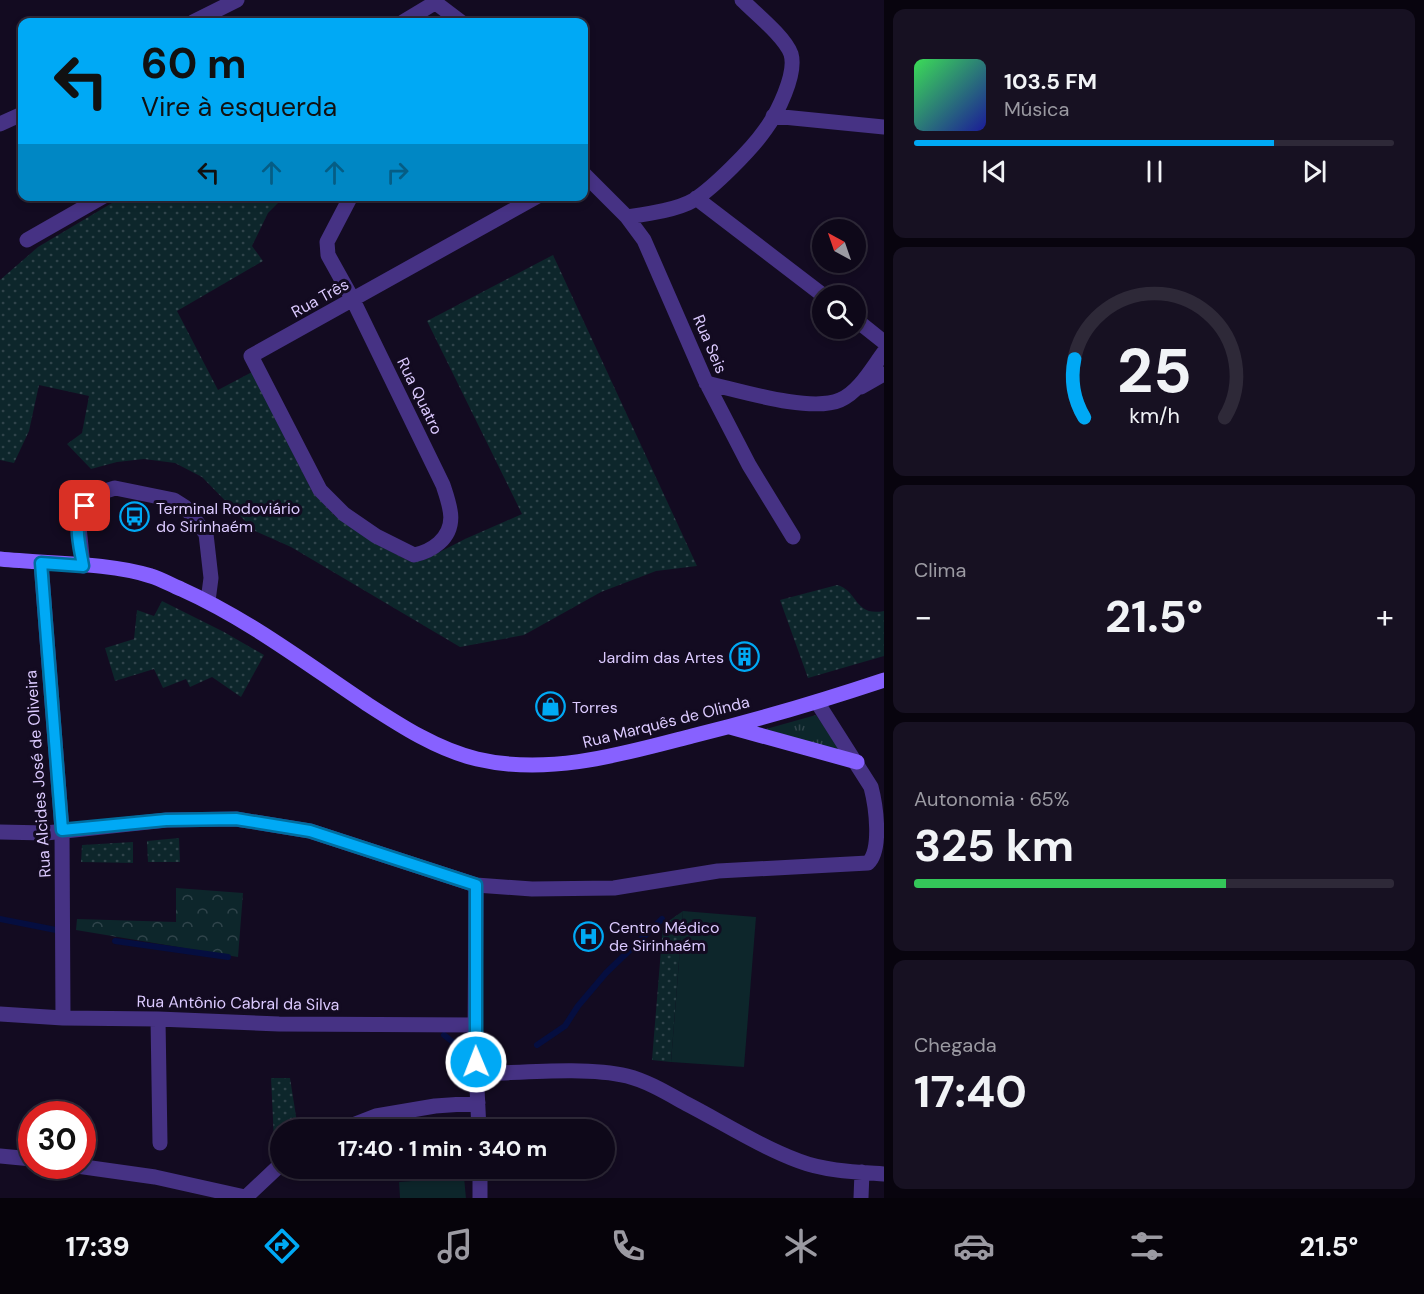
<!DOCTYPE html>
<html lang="pt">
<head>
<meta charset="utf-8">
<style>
  body { margin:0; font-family:"DM Sans",sans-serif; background:#171122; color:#f1f3f6; height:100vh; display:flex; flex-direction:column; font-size:22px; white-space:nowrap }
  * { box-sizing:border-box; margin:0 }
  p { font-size:20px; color:#9b9aa2 }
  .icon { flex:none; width:33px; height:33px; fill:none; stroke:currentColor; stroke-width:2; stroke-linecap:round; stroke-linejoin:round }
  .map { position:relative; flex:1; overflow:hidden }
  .details { display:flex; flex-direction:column; gap:9px; padding:9px; background:#08040e; width:540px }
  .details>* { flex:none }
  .banner { position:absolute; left:18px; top:18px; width:570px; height:183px; border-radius:12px; box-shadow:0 3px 9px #0003,0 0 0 2px #2e2938; background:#00a9f5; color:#111; overflow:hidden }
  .needle { width:39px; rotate:320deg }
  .tools { position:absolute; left:812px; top:219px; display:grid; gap:12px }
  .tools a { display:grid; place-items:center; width:54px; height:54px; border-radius:50%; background:#0e0819; box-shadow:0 3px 9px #0003,0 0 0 2px #2e2938; font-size:30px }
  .speed { position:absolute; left:18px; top:1101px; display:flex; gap:12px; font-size:30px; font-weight:700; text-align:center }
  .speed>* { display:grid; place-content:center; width:78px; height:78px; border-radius:50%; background:#0e0819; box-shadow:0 3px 9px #0003,0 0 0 2px #2e2938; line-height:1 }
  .speed .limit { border:9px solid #d22; background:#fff; color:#111 }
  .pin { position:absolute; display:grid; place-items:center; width:51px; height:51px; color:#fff; margin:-26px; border-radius:12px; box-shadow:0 3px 9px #0006 }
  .me { position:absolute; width:66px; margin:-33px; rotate:359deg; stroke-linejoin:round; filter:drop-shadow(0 0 4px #0008) }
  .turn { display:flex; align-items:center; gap:21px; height:126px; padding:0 24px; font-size:27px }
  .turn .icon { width:78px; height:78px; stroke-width:2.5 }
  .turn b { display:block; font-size:42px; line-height:51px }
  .lanes { display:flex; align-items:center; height:57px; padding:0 24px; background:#0003; justify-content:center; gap:30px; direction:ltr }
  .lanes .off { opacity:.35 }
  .big { font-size:45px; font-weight:700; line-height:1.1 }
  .details .tile { flex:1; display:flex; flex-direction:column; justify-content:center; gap:9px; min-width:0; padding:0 21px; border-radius:12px; background:#171122 }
  .details .dial { align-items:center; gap:0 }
  .dial svg { height:156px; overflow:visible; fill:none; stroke:#2e2938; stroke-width:7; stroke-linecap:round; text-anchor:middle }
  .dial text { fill:#f1f3f6; stroke:none }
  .song { display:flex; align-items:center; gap:18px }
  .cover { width:72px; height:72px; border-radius:9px; background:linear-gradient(135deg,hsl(130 70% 55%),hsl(240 70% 35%)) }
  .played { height:6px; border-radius:3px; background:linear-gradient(90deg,#00a9f5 75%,#2e2938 75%) }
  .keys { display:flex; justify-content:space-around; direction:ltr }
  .heat { display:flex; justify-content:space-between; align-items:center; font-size:33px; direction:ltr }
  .charge { height:9px; border-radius:4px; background:linear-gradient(90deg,#34c759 65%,#2e2938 0) }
  .trip { position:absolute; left:270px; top:1119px; width:345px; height:60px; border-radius:30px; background:#0e0819; box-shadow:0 3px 9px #0003,0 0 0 2px #2e2938; font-weight:700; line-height:60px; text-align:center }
  .dock { display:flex; height:96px; justify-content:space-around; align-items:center; background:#06030a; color:#9b9aa2 }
  .dock .icon { width:42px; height:42px }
  .dock .active { color:#00a9f5 }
  .dock b { font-size:27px; color:#f1f3f6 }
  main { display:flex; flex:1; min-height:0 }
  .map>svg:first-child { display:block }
  .grass { fill:url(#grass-dots) }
  .forest { fill:url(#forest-crowns) }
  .park { fill:url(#park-tufts) }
  .pitch { fill:#0d262b }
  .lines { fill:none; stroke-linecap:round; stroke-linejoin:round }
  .stream { stroke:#050e40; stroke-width:6 }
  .minor { stroke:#463284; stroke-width:15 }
  .tertiary { stroke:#463284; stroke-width:15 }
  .secondary { stroke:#8761ff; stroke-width:15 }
  .route-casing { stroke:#006e9f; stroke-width:15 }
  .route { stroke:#00a9f5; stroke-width:10 }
  .labels { text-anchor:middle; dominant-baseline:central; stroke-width:6; stroke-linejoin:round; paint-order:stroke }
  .street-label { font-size:16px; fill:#dccaff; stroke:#130b21 }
  .poi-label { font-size:16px; fill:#dccaff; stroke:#130b21; text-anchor:start }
</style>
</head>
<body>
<main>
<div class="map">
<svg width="884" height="1198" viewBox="0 0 884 1198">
  <defs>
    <pattern id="grass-dots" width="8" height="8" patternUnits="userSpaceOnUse" patternTransform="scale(1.5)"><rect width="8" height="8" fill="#0d262b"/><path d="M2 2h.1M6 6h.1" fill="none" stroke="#30444b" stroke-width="1.8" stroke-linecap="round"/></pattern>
    <pattern id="forest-crowns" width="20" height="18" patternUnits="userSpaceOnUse" patternTransform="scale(1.5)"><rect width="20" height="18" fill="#0d262b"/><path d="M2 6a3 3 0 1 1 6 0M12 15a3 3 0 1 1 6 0" fill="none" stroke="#30444b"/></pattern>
    <pattern id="park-tufts" width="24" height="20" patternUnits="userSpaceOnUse" patternTransform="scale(1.5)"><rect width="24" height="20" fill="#0d262b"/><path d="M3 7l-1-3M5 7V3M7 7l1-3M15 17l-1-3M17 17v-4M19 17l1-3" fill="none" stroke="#30444b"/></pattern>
  </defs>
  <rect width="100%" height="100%" fill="#130b21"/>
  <path class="grass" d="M122 197H284L268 213 252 246 263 261 177 311 218 390 252 372 313 493 334 515 386 549 411 562 424 560 465 539 522 514 427 321 553 255 697 566 656 571 601 592 524 635 460 647 291 547 255 531 202 477 175 463 144 459 117 462 91 469 67 444 82 433 89 396 39 385 29 431 14 463 0 460V280L38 247Z
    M837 585C858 590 854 617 884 611V656L808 678 780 600Z
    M162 601 224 632 264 655 241 697 212 677 190 687 186 679 163 688 154 669 115 681 105 648 134 639 137 610 154 616Z
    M179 838 180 862H148L147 841Z
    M133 842V863L81 862 82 845Z
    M683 911 671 1062 652 1060 663 925Z
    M271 1078H290L298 1129 280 1130V1139L274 1140Z"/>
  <path class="forest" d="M176 888 243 893 238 957 76 930 77 919 176 922Z"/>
  <path class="park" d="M816 715 842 752 766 729Z"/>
  <path class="pitch" d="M683 911 756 917 744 1067 671 1062Z
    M464 1177 466 1198H400L399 1182Z"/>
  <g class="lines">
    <path class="stream" d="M0 919 61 931
      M115 941 228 957
      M444 1035 464 1051 465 1058 453 1059
      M537 1045 565 1026 578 1006 606 973 662 919"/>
    <path class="minor" d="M432 0 461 22
      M193 22 237 0
      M403 22 436 2
      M773 116 884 127
      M0 124 22 114
      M584 174 627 217 644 240 705 380 749 465 793 537
      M351 196 327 242 328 255 353 300 443 485C450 506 458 526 439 543 431 550 424 553 414 555L376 536 344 514 320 490 251 356 538 196
      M696 198 824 296
      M627 217C647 214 677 210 694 200 714 187 751 150 765 130 777 114 797 74 791 54 785 37 755 13 742 0
      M27 240 104 196
      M855 319 884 342
      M706 383C738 390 810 413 840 400 859 392 872 368 884 352
      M861 387 884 374
      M41 563 62 830 63 1018
      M83 566 78 517 85 506 99 493 115 488 174 500 185 507 206 534 211 578 208 601
      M476 885 475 1046 479 1130
      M0 1014 63 1018 158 1019 279 1024 475 1025
      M158 1019 160 1143
      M477 1074C520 1073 586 1066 627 1076 647 1081 667 1093 685 1103 722 1122 759 1146 799 1161 825 1171 856 1172 884 1174
      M340 1130 376 1116 435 1106 478 1103
      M0 1156 32 1159
      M77 1166 155 1177 245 1197
      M245 1198 280 1165
      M480 1198V1168
      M861 1198 862 1172"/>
    <path class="tertiary" d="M0 832 46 833 167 820 236 819 310 831 476 885 532 889 614 888 718 871 868 863C882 850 876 806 871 787L817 702"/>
    <path class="secondary" d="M0 559C46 564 108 562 151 576 161 579 171 585 181 589 248 619 307 664 367 704 401 726 438 750 477 759 549 776 623 754 692 736 757 720 821 701 884 680
      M730 727 857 762"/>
  </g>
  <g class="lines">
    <defs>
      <path id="route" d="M85 506C72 523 80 547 83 566L41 563 62 830 166 820 236 819 310 831 476 885V1062"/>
    </defs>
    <use href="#route" class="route-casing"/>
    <use href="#route" class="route"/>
  </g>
  <defs>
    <symbol id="bus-ring" viewBox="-11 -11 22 22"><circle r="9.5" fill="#130b21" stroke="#00a9f5" stroke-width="1.5"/><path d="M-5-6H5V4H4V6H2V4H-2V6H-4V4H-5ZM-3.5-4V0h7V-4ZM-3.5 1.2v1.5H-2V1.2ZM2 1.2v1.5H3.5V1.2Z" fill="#00a9f5"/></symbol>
    <symbol id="building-ring" viewBox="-11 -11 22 22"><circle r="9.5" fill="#130b21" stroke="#00a9f5" stroke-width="1.5"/><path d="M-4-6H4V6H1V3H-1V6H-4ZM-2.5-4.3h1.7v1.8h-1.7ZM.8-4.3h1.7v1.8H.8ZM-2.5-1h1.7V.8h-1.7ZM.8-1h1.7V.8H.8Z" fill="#00a9f5"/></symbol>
    <symbol id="shop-ring" viewBox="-11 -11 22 22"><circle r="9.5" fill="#130b21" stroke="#00a9f5" stroke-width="1.5"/><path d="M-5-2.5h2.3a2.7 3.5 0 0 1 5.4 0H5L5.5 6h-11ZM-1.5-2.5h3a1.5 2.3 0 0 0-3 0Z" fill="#00a9f5"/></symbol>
    <symbol id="hospital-ring" viewBox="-11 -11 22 22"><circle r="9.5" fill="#130b21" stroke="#00a9f5" stroke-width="1.5"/><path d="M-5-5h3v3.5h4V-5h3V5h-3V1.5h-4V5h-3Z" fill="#00a9f5"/></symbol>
  </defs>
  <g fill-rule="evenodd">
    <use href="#bus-ring" x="118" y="500" width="33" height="33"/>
    <use href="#building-ring" x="728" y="640" width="33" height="33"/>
    <use href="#shop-ring" x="534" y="690" width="33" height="33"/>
    <use href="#hospital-ring" x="572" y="920" width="33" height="33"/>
  </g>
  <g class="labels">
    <g class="street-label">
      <text transform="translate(320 298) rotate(-29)">Rua Três</text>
      <text transform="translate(710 344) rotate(67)">Rua Seis</text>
      <text transform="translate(420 396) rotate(64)">Rua Quatro</text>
      <text transform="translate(666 722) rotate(-14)">Rua Marquês de Olinda</text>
      <text transform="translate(38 774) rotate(-94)">Rua Alcides José de Oliveira</text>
      <text transform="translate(238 1003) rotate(1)">Rua Antônio Cabral da Silva</text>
    </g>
    <g class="poi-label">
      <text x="156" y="508">Terminal Rodoviário<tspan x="156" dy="18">do Sirinhaém</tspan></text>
      <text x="724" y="657" text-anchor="end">Jardim das Artes</text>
      <text x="572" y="707">Torres</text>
      <text x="609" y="927">Centro Médico<tspan x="609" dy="18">de Sirinhaém</tspan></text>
    </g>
  </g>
</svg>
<div class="tools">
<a><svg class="needle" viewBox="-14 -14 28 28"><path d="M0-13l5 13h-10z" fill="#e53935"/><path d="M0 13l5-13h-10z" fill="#9b9aa2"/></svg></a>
<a><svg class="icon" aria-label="search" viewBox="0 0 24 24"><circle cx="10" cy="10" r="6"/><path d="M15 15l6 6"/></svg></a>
</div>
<div class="speed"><div class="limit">30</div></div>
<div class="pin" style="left:85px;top:506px;background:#d93025"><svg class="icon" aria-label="arrive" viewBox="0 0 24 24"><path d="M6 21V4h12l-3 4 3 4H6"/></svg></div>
<svg class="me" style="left:476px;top:1062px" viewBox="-20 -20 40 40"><circle r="17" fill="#00a9f5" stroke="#fff" stroke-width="3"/><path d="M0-11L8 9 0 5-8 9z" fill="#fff"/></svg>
<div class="trip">17:40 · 1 min · 340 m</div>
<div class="banner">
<div class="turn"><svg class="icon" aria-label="left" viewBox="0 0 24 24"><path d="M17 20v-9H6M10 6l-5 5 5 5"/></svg><div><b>60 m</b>Vire à esquerda</div></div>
<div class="lanes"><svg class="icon" aria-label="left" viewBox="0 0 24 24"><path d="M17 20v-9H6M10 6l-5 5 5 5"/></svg><svg class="icon off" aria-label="ahead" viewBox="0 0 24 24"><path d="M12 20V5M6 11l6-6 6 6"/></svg><svg class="icon off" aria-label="ahead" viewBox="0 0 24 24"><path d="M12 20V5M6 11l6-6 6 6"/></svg><svg class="icon off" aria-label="right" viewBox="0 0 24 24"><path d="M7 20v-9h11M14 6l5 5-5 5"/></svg></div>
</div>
</div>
<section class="details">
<div class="tile">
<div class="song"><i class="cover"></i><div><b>103.5 FM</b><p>Música</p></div></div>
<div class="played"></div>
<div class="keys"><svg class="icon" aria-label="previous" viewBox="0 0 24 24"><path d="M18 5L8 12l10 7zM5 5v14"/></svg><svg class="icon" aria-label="pause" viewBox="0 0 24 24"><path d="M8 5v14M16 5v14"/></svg><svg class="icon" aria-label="next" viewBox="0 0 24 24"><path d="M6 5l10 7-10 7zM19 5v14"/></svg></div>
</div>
<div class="tile dial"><svg viewBox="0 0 100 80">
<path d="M14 69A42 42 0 1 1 86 69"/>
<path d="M14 69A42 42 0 0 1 9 39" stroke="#00a9f5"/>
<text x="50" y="56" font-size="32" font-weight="700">25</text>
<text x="50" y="72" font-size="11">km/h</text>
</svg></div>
<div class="tile"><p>Clima</p>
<div class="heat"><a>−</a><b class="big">21.5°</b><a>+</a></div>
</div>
<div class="tile"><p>Autonomia · 65%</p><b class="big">325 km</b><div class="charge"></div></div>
<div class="tile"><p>Chegada</p><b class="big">17:40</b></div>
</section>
</main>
<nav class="dock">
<b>17:39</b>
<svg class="icon active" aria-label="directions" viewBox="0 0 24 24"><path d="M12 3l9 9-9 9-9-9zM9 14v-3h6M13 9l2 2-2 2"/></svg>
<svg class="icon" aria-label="music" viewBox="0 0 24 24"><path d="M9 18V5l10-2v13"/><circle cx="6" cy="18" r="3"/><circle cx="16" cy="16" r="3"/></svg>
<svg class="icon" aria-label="phone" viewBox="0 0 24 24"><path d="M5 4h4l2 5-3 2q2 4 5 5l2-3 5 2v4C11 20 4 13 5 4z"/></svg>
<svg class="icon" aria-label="climate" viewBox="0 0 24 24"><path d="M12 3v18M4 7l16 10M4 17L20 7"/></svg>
<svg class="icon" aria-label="car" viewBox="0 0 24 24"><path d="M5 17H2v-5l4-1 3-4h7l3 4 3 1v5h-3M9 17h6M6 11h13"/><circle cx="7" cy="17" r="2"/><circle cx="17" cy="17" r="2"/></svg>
<svg class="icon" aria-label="filters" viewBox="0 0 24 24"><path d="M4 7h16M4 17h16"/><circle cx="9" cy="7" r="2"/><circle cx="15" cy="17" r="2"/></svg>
<b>21.5°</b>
</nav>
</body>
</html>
